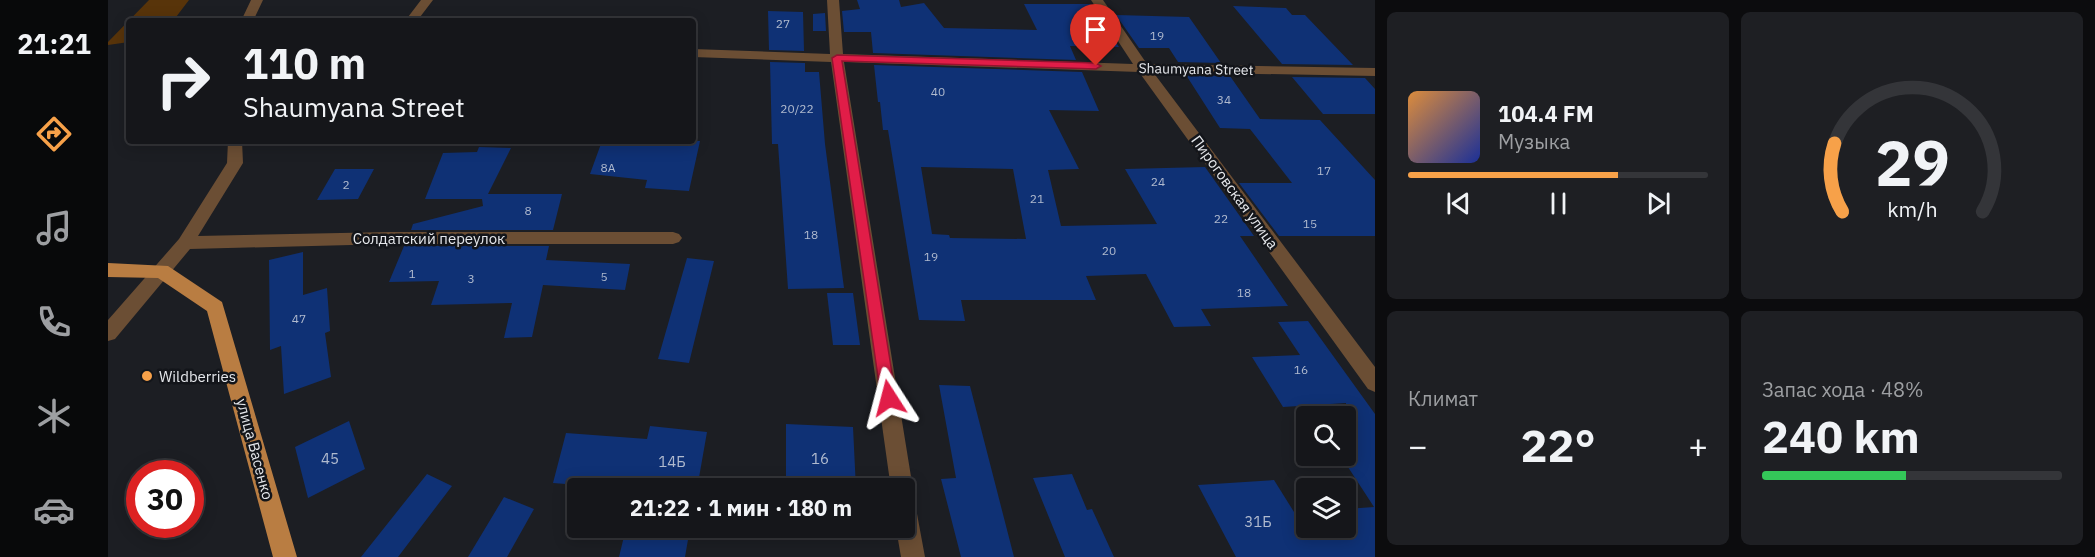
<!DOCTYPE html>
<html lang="ru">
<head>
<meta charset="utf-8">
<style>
  body { margin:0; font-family:"IBM Plex Sans",sans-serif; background:#1e1f23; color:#f1f3f6; height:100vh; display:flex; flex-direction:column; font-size:22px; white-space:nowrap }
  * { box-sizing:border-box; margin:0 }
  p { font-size:20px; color:#9d9fa2 }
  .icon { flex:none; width:33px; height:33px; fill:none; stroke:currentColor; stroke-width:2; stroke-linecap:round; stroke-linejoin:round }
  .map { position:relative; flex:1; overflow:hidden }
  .details { display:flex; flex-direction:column; gap:12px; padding:12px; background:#0c0c0e; width:720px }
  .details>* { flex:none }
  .guide { position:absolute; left:18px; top:18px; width:570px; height:126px; border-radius:6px; box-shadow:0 3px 15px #0003,0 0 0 2px #343539; background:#15161a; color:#f1f3f6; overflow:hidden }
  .fabs { position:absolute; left:1188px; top:406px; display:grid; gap:12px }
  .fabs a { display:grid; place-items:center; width:60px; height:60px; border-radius:6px; background:#15161a; box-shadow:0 3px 15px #0003,0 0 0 2px #343539; font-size:30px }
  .speed { position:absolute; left:18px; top:460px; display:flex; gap:12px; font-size:30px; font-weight:700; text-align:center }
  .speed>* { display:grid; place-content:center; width:78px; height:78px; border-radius:50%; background:#15161a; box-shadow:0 3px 15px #0003,0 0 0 2px #343539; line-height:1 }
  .speed .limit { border:9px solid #d22; background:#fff; color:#111 }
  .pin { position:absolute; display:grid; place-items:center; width:51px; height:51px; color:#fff; margin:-62px -26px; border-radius:50% 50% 50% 0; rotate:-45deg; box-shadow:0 0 6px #0007 }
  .pin .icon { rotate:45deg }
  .me { position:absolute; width:66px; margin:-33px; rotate:351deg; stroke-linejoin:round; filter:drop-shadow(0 0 4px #0008) }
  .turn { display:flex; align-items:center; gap:21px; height:126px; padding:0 18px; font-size:27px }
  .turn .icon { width:78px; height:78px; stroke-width:2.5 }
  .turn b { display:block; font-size:42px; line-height:51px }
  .big { font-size:45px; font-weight:800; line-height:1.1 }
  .details .card { flex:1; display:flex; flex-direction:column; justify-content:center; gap:9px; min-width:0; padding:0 21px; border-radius:9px; background:#1e1f23 }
  .details .dial { align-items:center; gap:0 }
  .dial svg { height:156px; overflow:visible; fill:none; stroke:#343539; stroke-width:7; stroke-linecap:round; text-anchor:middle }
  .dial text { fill:#f1f3f6; stroke:none }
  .song { display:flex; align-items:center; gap:18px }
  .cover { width:72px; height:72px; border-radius:9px; background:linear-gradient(135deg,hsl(30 70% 55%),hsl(230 70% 35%)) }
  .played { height:6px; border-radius:3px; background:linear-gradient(90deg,#f7a149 70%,#343539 70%) }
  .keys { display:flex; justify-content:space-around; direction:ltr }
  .heat { display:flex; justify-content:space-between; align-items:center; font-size:33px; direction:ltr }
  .charge { height:9px; border-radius:4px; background:linear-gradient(90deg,#34c759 48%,#343539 0) }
  .details .tiles { flex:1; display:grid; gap:12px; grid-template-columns:repeat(2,1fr) }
  .trip { position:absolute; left:459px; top:478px; width:348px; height:60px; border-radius:6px; background:#15161a; box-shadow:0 3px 15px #0003,0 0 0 2px #343539; font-weight:800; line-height:60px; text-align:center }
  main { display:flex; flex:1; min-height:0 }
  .tab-bar { display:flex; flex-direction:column; width:108px; justify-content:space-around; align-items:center; background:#08090a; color:#9d9fa2 }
  .tab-bar .icon { width:42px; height:42px }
  .tab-bar .on { color:#f7a149 }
  .tab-bar b { font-size:27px; color:#f1f3f6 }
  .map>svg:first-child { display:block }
  .green { fill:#58340a }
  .building { fill:#0f3175; fill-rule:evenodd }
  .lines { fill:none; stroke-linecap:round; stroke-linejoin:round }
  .minor { fill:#6b4e34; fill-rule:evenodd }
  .major { fill:#b97d42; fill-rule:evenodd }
  .route { fill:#e11d48; stroke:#92132f; stroke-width:1.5 }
  .poi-dot { fill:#f7a149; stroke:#13151a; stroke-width:2 }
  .labels { text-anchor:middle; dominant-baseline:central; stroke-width:5; stroke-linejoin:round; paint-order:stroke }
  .number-label { font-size:12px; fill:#b0bace }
  .far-street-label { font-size:14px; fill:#e6e8ec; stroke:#13151a }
  .street-label { font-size:15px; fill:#e6e8ec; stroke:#13151a }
  .poi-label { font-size:15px; fill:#e6e8ec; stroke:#13151a; text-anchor:start }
  .near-number-label { font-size:15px; fill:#b0bace }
</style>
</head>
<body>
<main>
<nav class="tab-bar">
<b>21:21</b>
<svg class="icon on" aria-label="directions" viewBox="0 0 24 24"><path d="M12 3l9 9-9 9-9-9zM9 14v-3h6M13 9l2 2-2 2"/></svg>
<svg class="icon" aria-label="music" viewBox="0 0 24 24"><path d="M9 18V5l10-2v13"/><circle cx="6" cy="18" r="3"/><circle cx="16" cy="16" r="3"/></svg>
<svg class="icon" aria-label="phone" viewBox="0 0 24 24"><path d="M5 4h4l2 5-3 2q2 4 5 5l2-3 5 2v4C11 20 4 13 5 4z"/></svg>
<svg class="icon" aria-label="climate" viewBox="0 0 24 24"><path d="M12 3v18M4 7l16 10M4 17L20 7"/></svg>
<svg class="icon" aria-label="car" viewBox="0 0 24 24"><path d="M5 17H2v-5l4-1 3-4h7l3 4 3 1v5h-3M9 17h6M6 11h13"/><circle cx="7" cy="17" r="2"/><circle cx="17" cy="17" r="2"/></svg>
</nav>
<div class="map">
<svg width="1267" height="557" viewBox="0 0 1267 557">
  <rect width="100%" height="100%" fill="#1c1e23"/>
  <path class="green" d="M41 0H81L65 21H21V42L0 45V42Z"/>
  <path class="building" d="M749 0H791L793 7 816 3 836 28 929 30 916 4H982L1011 47 962 46 968 60 765 53 763 32H736L734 11 752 9Z
    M1125 6 1178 8 1184 15H1197L1245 65 1174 64Z
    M660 11 695 12 696 51 661 50Z
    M717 13 718 31H705V14Z
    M1008 15 1081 17 1113 63 1070 62 1061 48H1031Z
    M662 62 697 63V72H711L717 144 736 288 680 289 670 144H664Z
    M766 65 974 72 991 111 941 110 971 169 940 170 953 226 1049 224 1017 169 1097 167 1146 236H1132L1180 306 1093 309 1103 326 1066 327 1038 274 978 276 988 300H853L857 321 811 320 780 130H775L772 102H770ZM813 167 905 169 918 239 842 238 841 235 824 234Z
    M1078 75 1122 76 1152 119 1212 120 1267 180V236H1171L1131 183H1184L1142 129 1112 128Z
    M1184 77 1257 78 1267 89V114H1215Z
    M494 141H592L581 191 537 188 539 180 482 174Z
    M371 147 403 148 380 194H454L445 230H303L305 224 375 206 374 199H317L335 153 369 152Z
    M227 169H266L250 199 209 200Z
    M296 246H441L438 260 522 264 517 290 435 285 424 337 396 338 404 303 323 305 331 281 281 282Z
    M195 252V295L219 288 222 331 217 333 223 377 176 394 173 346 162 350 161 260Z
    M579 258 606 261 581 363 550 359Z
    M719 293H745L752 345H725Z
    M1200 321 1267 414V557H1128L1090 485 1166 480 1186 512 1198 511V528H1238V509L1266 507 1238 464V403L1175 407 1144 357 1192 355 1170 322Z
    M831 385 862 386 906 557H853L833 479 848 478Z
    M241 421 257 469 200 498 187 447Z
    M678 424 745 427 748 489H678Z
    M542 426 599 432 589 489H522L445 483 458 433 539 439Z
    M319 474 344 486 290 557H253Z
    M964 474 979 510 984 509 1006 557H957L925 478Z
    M396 497 426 509 399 557H360Z
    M518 528H582L577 557H511Z"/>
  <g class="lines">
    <path class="minor" d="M143 0H155L145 21H133Z
      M313 0H325L309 21H297Z
      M719 0H731L735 54 1025 64 983 0H995L1039 64 1267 68V76L1045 72 1267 367V392L1260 389 1031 72 736 62 805 489 803 495 807 503 817 557H793L788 528H796V489H783L723 62 585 57V49L722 54Z
      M120 141H134L135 163 90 236 282 232H565L571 234 574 238 571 242 565 244H282L82 249 7 339 0 341V320L71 239 119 163Z"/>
    <path class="major" d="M0 263 60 266 114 302 189 557H165L99 311 50 278 0 277Z"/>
  </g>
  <path class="route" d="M729 55 988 63 993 66 988 69 734 61 788 398 786 403 781 405 775 403 773 398 724 58Z"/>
  <circle class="poi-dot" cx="39" cy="376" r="6"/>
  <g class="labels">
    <g class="number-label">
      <text x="675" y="23">27</text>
      <text x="1049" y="35">19</text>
      <text x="830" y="91">40</text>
      <text x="1116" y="99">34</text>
      <text x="689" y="108">20/22</text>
      <text x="500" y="167">8А</text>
      <text x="1216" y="170">17</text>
      <text x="1050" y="181">24</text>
      <text x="238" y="184">2</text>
      <text x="929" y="198">21</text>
      <text x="420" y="210">8</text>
      <text x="1113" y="218">22</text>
      <text x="1202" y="223">15</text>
      <text x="703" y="234">18</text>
      <text x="1001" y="250">20</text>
      <text x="823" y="256">19</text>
      <text x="304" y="273">1</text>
      <text x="496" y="276">5</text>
      <text x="363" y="278">3</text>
      <text x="1136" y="292">18</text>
      <text x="191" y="318">47</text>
      <text x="1193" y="369">16</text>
    </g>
    <g class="far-street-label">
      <text transform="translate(1088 69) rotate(1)">Shaumyana Street</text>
    </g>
    <g class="street-label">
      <text transform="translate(1127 192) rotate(54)">Пироговская улица</text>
      <text x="321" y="238">Солдатский переулок</text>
      <text transform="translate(147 449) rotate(75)">улица Васенко</text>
    </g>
    <g class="poi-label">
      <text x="51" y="376">Wildberries</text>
    </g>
    <g class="near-number-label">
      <text x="222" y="458">45</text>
      <text x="712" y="458">16</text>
      <text x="564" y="461">14Б</text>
      <text x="1150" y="521">31Б</text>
    </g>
  </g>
</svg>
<div class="fabs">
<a><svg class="icon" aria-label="search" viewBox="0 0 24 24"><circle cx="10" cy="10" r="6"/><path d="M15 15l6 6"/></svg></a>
<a><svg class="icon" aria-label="layers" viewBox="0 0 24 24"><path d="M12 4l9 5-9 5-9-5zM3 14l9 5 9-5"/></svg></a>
</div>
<div class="speed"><div class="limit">30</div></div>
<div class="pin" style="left:988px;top:66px;background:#d93025"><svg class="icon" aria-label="arrive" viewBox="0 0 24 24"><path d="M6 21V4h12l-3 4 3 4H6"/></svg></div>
<svg class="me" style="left:781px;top:398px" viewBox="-20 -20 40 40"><path d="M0-17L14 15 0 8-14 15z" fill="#e11d48" stroke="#fff" stroke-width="4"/></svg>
<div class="trip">21:22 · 1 мин · 180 m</div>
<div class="guide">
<div class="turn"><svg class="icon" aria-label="right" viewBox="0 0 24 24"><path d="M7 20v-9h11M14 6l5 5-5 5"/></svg><div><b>110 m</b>Shaumyana Street</div></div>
</div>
</div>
<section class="details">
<div class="tiles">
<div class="card">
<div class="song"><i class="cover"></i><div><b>104.4 FM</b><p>Музыка</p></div></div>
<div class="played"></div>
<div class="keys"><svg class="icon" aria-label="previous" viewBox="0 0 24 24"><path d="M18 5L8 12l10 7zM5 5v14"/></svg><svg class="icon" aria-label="pause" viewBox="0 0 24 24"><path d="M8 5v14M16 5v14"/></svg><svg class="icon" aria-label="next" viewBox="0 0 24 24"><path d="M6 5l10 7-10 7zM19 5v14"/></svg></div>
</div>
<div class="card dial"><svg viewBox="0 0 100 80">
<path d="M14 69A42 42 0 1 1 86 69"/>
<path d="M14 69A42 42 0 0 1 10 34" stroke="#f7a149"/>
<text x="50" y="56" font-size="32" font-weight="700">29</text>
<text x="50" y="72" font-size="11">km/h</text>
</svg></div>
<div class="card"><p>Климат</p>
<div class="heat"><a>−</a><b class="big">22°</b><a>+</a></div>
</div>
<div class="card"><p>Запас хода · 48%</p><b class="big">240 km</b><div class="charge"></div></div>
</div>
</section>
</main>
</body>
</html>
